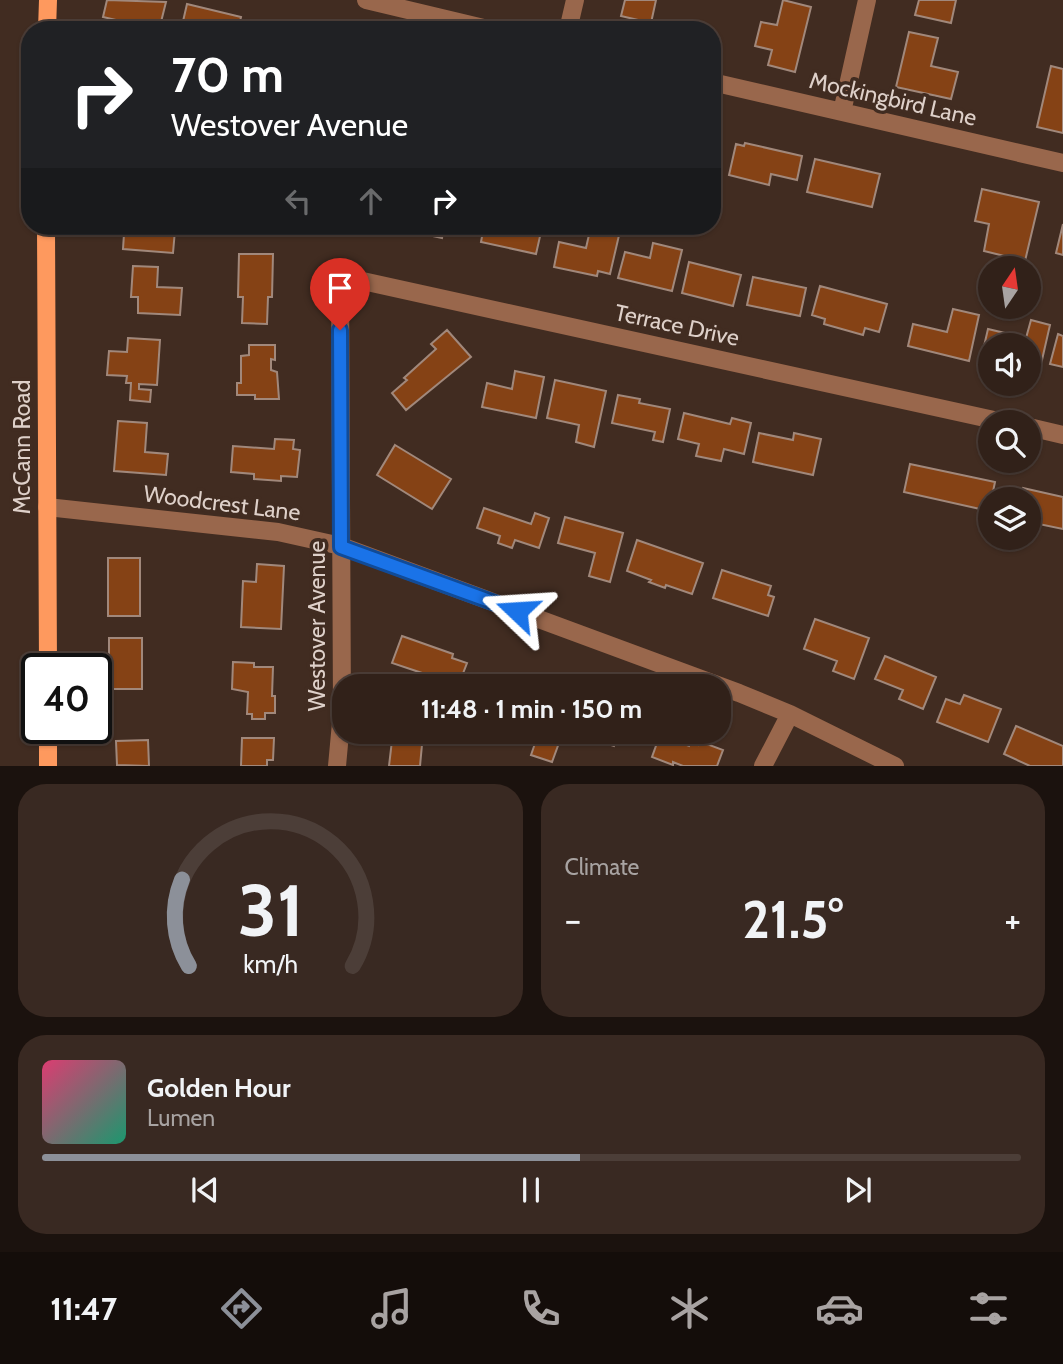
<!DOCTYPE html>
<html lang="en">
<head>
<meta charset="utf-8">
<style>
  body { margin:0; font-family:Cabin,sans-serif; background:#392922; color:#f1f3f6; height:100vh; display:flex; flex-direction:column; font-size:26px; white-space:nowrap }
  * { box-sizing:border-box; margin:0 }
  p { font-size:23px; color:#a8a3a2 }
  .icon { flex:none; width:38px; height:38px; fill:none; stroke:currentColor; stroke-width:2; stroke-linecap:round; stroke-linejoin:round }
  .map { position:relative; height:766px; overflow:hidden }
  .panel { display:flex; flex-direction:column; gap:18px; padding:18px; background:#1b120e; flex:1 }
  .panel>* { flex:none }
  .guide { position:absolute; left:21px; top:21px; width:700px; height:214px; border-radius:28px; box-shadow:0 2px 5px #0004,0 0 0 2px #4c3e38; background:#202124; color:#fff; overflow:hidden }
  .needle { width:46px; rotate:13deg }
  .buttons { position:absolute; left:978px; top:256px; display:grid; gap:14px }
  .buttons a { display:grid; place-items:center; width:63px; height:63px; border-radius:50%; background:#312119; box-shadow:0 2px 5px #0004,0 0 0 2px #4c3e38; font-size:35px }
  .speed { position:absolute; left:21px; top:653px; display:flex; gap:14px; font-size:35px; font-weight:700; text-align:center }
  .speed>* { display:grid; place-content:center; width:91px; height:91px; border-radius:50%; background:#312119; box-shadow:0 2px 5px #0004,0 0 0 2px #4c3e38; line-height:1 }
  .speed .limit { border:4px solid #111; border-radius:10px; background:#fff; color:#111 }
  .pin { position:absolute; display:grid; place-items:center; width:60px; height:60px; color:#fff; margin:-72px -30px; border-radius:50% 50% 50% 0; rotate:-45deg; box-shadow:0 0 7px #0007 }
  .pin .icon { rotate:45deg }
  .me { position:absolute; width:77px; margin:-38px; rotate:290deg; stroke-linejoin:round; filter:drop-shadow(0 0 5px #0008) }
  .turn { display:flex; align-items:center; gap:24px; height:147px; padding:0 35px; font-size:32px }
  .turn .icon { width:91px; height:91px; stroke-width:2.5 }
  .turn b { display:block; font-size:49px; line-height:60px }
  .lanes { display:flex; align-items:center; height:66px; padding:0 35px; background:#0003; justify-content:center; gap:35px; direction:ltr }
  .lanes .off { opacity:.35 }
  .big { font-size:52px; font-weight:700; line-height:1.1 }
  .panel .tile { flex:1; display:flex; flex-direction:column; justify-content:center; gap:10px; min-width:0; padding:0 24px; border-radius:28px; background:#392922 }
  .panel .dial { align-items:center; gap:0 }
  .dial svg { height:182px; overflow:visible; fill:none; stroke:#4c3e38; stroke-width:7; stroke-linecap:round; text-anchor:middle }
  .dial text { fill:#f1f3f6; stroke:none }
  .song { display:flex; align-items:center; gap:21px }
  .cover { width:84px; height:84px; border-radius:10px; background:linear-gradient(135deg,hsl(340 70% 55%),hsl(160 70% 35%)) }
  .played { height:7px; border-radius:4px; background:linear-gradient(90deg,#8c9099 55%,#4c3e38 55%) }
  .keys { display:flex; justify-content:space-around; direction:ltr }
  .heat { display:flex; justify-content:space-between; align-items:center; font-size:38px; direction:ltr }
  .panel .tiles { flex:1; display:grid; gap:18px; grid-template-columns:1fr 1fr }
  .tile:last-child { grid-column:span 2 }
  .trip { position:absolute; left:332px; top:674px; width:399px; height:70px; border-radius:28px; background:#312119; box-shadow:0 2px 5px #0004,0 0 0 2px #4c3e38; font-weight:700; line-height:70px; text-align:center }
  .tab-bar { display:flex; height:112px; justify-content:space-around; align-items:center; background:#140d0a; color:#a8a3a2 }
  .tab-bar .icon { width:49px; height:49px }
  .tab-bar .current { color:#8c9099 }
  .tab-bar b { font-size:32px; color:#f1f3f6 }
  .map>svg:first-child { display:block }
  .building { fill:#854215; stroke:#a1887b; stroke-width:2 }
  .lines { fill:none; stroke-linecap:round; stroke-linejoin:round }
  .minor { stroke:#99674c; stroke-width:18 }
  .major { stroke:#fe995e; stroke-width:18 }
  .route-casing { stroke:#114b97; stroke-width:18 }
  .route { stroke:#1a73e8; stroke-width:12 }
  .labels { text-anchor:middle; dominant-baseline:central; stroke-width:7; stroke-linejoin:round; paint-order:stroke }
  .street-label { font-size:23px; fill:#ded0c9; stroke:#412c21 }
</style>
</head>
<body>
<div class="map">
<svg width="1063" height="766" viewBox="0 0 1063 766">
  <rect width="100%" height="100%" fill="#412c21"/>
  <path class="building" d="M107 0 166 2 159 30 103 17Z
    M625 0H656L651 23 621 16Z
    M783 0 811 7 795 72 768 65 772 50 755 46 761 22 777 25Z
    M919 0H956L951 23 915 15Z
    M187 4 241 17 238 30H181Z
    M261 24 285 30H260Z
    M909 32 938 38 931 66 958 72 951 99 896 87Z
    M1051 66 1063 69V133L1037 127Z
    M712 131 720 133 715 158 712 157Z
    M745 143 802 156 797 180 771 174 769 185 729 175 736 144 744 146Z
    M815 159 880 174 872 207 807 192Z
    M982 189 1039 202 1025 261 984 251 989 224 975 221Z
    M1063 224V255L1056 253Z
    M131 226H165V229L175 230 173 253 123 249 124 234H131Z
    M406 226H444L442 238 405 230Z
    M484 226H517L541 232 536 254 481 242Z
    M591 226 620 231 610 274 598 271 597 276 554 267 559 242 586 248Z
    M653 243 682 250 672 291 618 278 625 252 650 258Z
    M239 254H273L272 297H268L267 324 242 323 243 297H238Z
    M689 262 741 275 733 306 682 293Z
    M133 266 158 267 157 287 182 288 180 315 138 313V297H131Z
    M753 277 806 288 800 316 747 305Z
    M820 286 887 304 879 332 865 328 863 335 824 324 825 319 812 315Z
    M953 309 979 315 969 361 908 346 913 324 947 332Z
    M1031 320 1050 325 1039 373 1029 371V345H990V362L981 359 988 329 1026 338Z
    M447 330 471 357 406 410 392 393 407 380 404 378 436 349 431 344Z
    M1058 334 1063 336V367L1050 364Z
    M128 338 160 340 157 385 139 384V389L151 390 150 402 130 400 131 383H126L127 376 107 375 109 351 127 352Z
    M249 345H275V360L271 359V370L277 372 279 399H255V395H237V383H241V356L249 355Z
    M515 371 544 377 536 418 482 407 487 383 512 389Z
    M555 380 606 391 594 447 576 442 579 425 547 418Z
    M618 395 640 399 639 403 670 409 663 442 653 440 655 432 612 423Z
    M684 413 730 424 732 418 751 423 744 454 724 449 721 461 696 456 699 444 678 439Z
    M118 421 147 423 145 452 168 454 166 475 114 471Z
    M759 433 793 440 794 433 821 439 813 475 753 462Z
    M275 439 294 440 293 449 300 450 297 477 281 476V481L254 479V474L231 472 233 446 274 449Z
    M395 445 451 479 432 509 377 475Z
    M910 464 995 482 989 511 904 492Z
    M1023 488 1063 497V529L1029 522V499H1021Z
    M484 508 531 524 535 513 549 518 539 548 515 540 512 548 498 543 500 536 477 528Z
    M565 517 623 533 610 582 589 576 595 553 558 543Z
    M637 540 703 563 692 594 666 585 665 588 649 582 651 580 627 571Z
    M108 558H140V616H108Z
    M257 564 284 566 281 629 241 627 243 581 256 582Z
    M722 570 771 586 768 595 774 597 768 616 713 598Z
    M815 619 869 638 854 679 833 671 837 661 804 649Z
    M402 636 453 654 452 658 467 663 462 676 466 677 463 686H438L420 680 422 673 392 663Z
    M109 638H142V689H109Z
    M885 656 936 677 923 709 899 699 903 690 875 679Z
    M233 662 254 663V667H273L272 696H275V713H265V719H252V714H247L248 692 232 689Z
    M964 695 1001 709 988 742 937 722 946 699 960 704Z
    M1016 726 1063 746V766H1030L1004 754Z
    M393 732H430V734H423L420 766H389Z
    M539 732H563L552 762 531 755Z
    M572 732H620L614 746Z
    M661 732 682 740 681 743 689 746 690 742 698 745 699 741 723 750 717 766H683L673 762V765L652 757Z
    M242 738H274L273 760H267V766H241Z
    M148 740 149 766 117 765 116 741Z"/>
  <g class="lines">
    <path class="minor" d="M366 0 492 30
      M568 30 575 0
      M712 82 1063 163
      M842 112 867 0
      M1029 427 1063 435
      M47 507 278 532 341 546 739 693 790 714 895 766
      M337 766 342 712 340 276 1003 422
      M763 766 790 714"/>
    <path class="major" d="M47 30 48 0
      M46 226 48 668
      M48 766V728"/>
  </g>
  <g class="lines">
    <defs>
      <path id="route" d="M340 330 341 547 517 611"/>
    </defs>
    <use href="#route" class="route-casing"/>
    <use href="#route" class="route"/>
  </g>
  <g class="labels">
    <g class="street-label">
      <text transform="translate(893 99) rotate(13)">Mockingbird Lane</text>
      <text transform="translate(677 325) rotate(12)">Terrace Drive</text>
      <text transform="translate(22 447) rotate(-90)">McCann Road</text>
      <text transform="translate(222 503) rotate(7)">Woodcrest Lane</text>
      <text transform="translate(317 626) rotate(-90)">Westover Avenue</text>
    </g>
  </g>
</svg>
<div class="buttons">
<a><svg class="needle" viewBox="-14 -14 28 28"><path d="M0-13l5 13h-10z" fill="#e53935"/><path d="M0 13l5-13h-10z" fill="#a8a3a2"/></svg></a>
<a><svg class="icon" aria-label="sound" viewBox="0 0 24 24"><path d="M4 9h4l5-4v14l-5-4H4zM17 9q2 3 0 6"/></svg></a>
<a><svg class="icon" aria-label="search" viewBox="0 0 24 24"><circle cx="10" cy="10" r="6"/><path d="M15 15l6 6"/></svg></a>
<a><svg class="icon" aria-label="layers" viewBox="0 0 24 24"><path d="M12 4l9 5-9 5-9-5zM3 14l9 5 9-5"/></svg></a>
</div>
<div class="speed"><div class="limit">40</div></div>
<div class="pin" style="left:340px;top:330px;background:#d93025"><svg class="icon" aria-label="arrive" viewBox="0 0 24 24"><path d="M6 21V4h12l-3 4 3 4H6"/></svg></div>
<svg class="me" style="left:517px;top:611px" viewBox="-20 -20 40 40"><path d="M0-17L14 15 0 8-14 15z" fill="#1a73e8" stroke="#fff" stroke-width="4"/></svg>
<div class="trip">11:48 · 1 min · 150 m</div>
<div class="guide">
<div class="turn"><svg class="icon" aria-label="right" viewBox="0 0 24 24"><path d="M7 20v-9h11M14 6l5 5-5 5"/></svg><div><b>70 m</b>Westover Avenue</div></div>
<div class="lanes"><svg class="icon off" aria-label="left" viewBox="0 0 24 24"><path d="M17 20v-9H6M10 6l-5 5 5 5"/></svg><svg class="icon off" aria-label="ahead" viewBox="0 0 24 24"><path d="M12 20V5M6 11l6-6 6 6"/></svg><svg class="icon" aria-label="right" viewBox="0 0 24 24"><path d="M7 20v-9h11M14 6l5 5-5 5"/></svg></div>
</div>
</div>
<section class="panel">
<div class="tiles">
<div class="tile dial"><svg viewBox="0 0 100 80">
<path d="M14 69A42 42 0 1 1 86 69"/>
<path d="M14 69A42 42 0 0 1 11 31" stroke="#8c9099"/>
<text x="50" y="56" font-size="32" font-weight="700">31</text>
<text x="50" y="72" font-size="11">km/h</text>
</svg></div>
<div class="tile"><p>Climate</p>
<div class="heat"><a>−</a><b class="big">21.5°</b><a>+</a></div>
</div>
<div class="tile">
<div class="song"><i class="cover"></i><div><b>Golden Hour</b><p>Lumen</p></div></div>
<div class="played"></div>
<div class="keys"><svg class="icon" aria-label="previous" viewBox="0 0 24 24"><path d="M18 5L8 12l10 7zM5 5v14"/></svg><svg class="icon" aria-label="pause" viewBox="0 0 24 24"><path d="M8 5v14M16 5v14"/></svg><svg class="icon" aria-label="next" viewBox="0 0 24 24"><path d="M6 5l10 7-10 7zM19 5v14"/></svg></div>
</div>
</div>
</section>
<nav class="tab-bar">
<b>11:47</b>
<svg class="icon current" aria-label="directions" viewBox="0 0 24 24"><path d="M12 3l9 9-9 9-9-9zM9 14v-3h6M13 9l2 2-2 2"/></svg>
<svg class="icon" aria-label="music" viewBox="0 0 24 24"><path d="M9 18V5l10-2v13"/><circle cx="6" cy="18" r="3"/><circle cx="16" cy="16" r="3"/></svg>
<svg class="icon" aria-label="phone" viewBox="0 0 24 24"><path d="M5 4h4l2 5-3 2q2 4 5 5l2-3 5 2v4C11 20 4 13 5 4z"/></svg>
<svg class="icon" aria-label="climate" viewBox="0 0 24 24"><path d="M12 3v18M4 7l16 10M4 17L20 7"/></svg>
<svg class="icon" aria-label="car" viewBox="0 0 24 24"><path d="M5 17H2v-5l4-1 3-4h7l3 4 3 1v5h-3M9 17h6M6 11h13"/><circle cx="7" cy="17" r="2"/><circle cx="17" cy="17" r="2"/></svg>
<svg class="icon" aria-label="filters" viewBox="0 0 24 24"><path d="M4 7h16M4 17h16"/><circle cx="9" cy="7" r="2"/><circle cx="15" cy="17" r="2"/></svg>
</nav>
</body>
</html>
